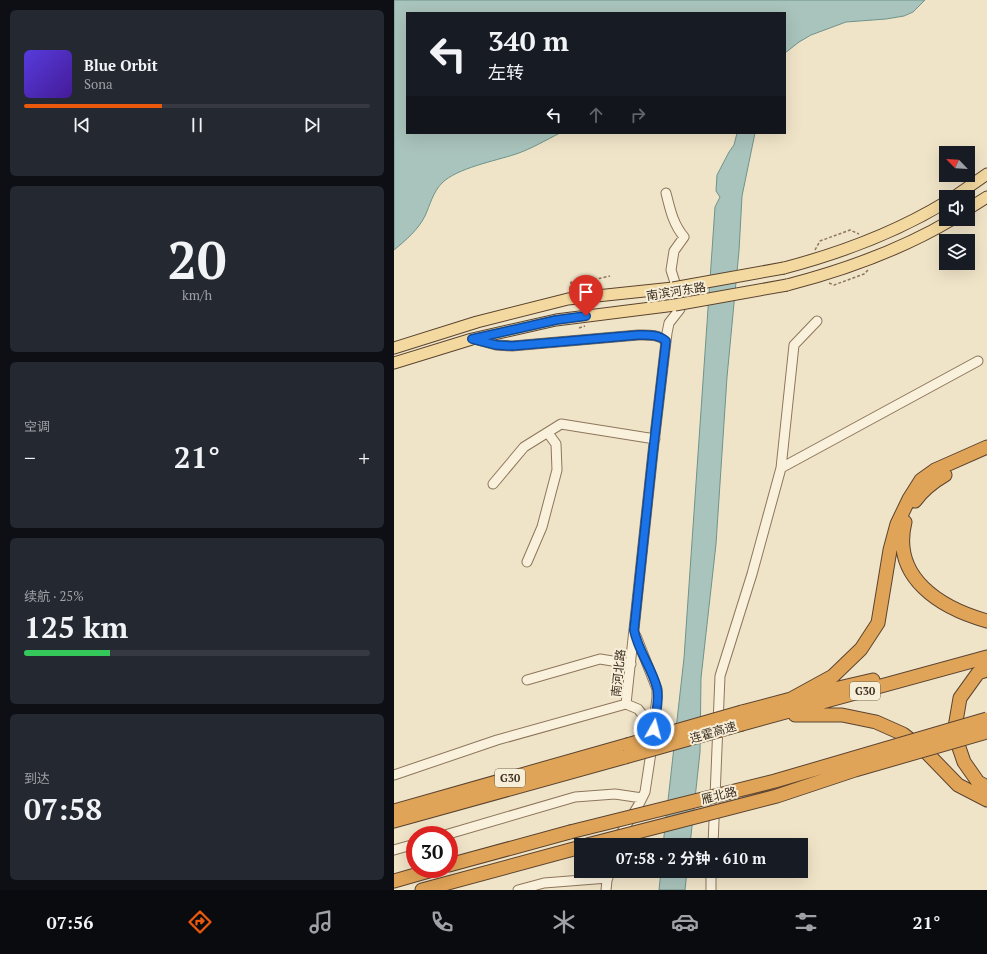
<!DOCTYPE html>
<html lang="zh">
<head>
<meta charset="utf-8">
<style>
  body { margin:0; font-family:"PT Serif","Noto Sans SC",serif; background:#242831; color:#f1f3f6; height:100vh; display:flex; flex-direction:column; font-size:15px; white-space:nowrap }
  * { box-sizing:border-box; margin:0 }
  p { font-size:13px; color:#9ea1a6 }
  .icon { flex:none; width:22px; height:22px; fill:none; stroke:currentColor; stroke-width:2; stroke-linecap:round; stroke-linejoin:round }
  .map { position:relative; flex:1; overflow:hidden }
  .side { display:flex; flex-direction:column; gap:10px; padding:10px; background:#0d0f14; width:394px }
  .side>* { flex:none }
  .guide { position:absolute; left:12px; top:12px; width:380px; height:122px; border-radius:0px; box-shadow:0 4px 16px #0002; background:#171b24; color:#f1f3f6; overflow:hidden }
  .needle { width:26px; rotate:295deg }
  .buttons { position:absolute; left:545px; top:146px; display:grid; gap:8px }
  .buttons a { display:grid; place-items:center; width:36px; height:36px; border-radius:0px; background:#171b24; box-shadow:0 4px 16px #0002; font-size:20px }
  .speed { position:absolute; left:12px; top:826px; display:flex; gap:8px; font-size:20px; font-weight:700; text-align:center }
  .speed>* { display:grid; place-content:center; width:52px; height:52px; border-radius:50%; background:#171b24; box-shadow:0 4px 16px #0002; line-height:1 }
  .speed .limit { border:6px solid #d22; background:#fff; color:#111 }
  .pin { position:absolute; display:grid; place-items:center; width:34px; height:34px; color:#fff; margin:-41px -17px; border-radius:50% 50% 50% 0; rotate:-45deg; box-shadow:0 0 4px #0007 }
  .pin .icon { rotate:45deg }
  .me { position:absolute; width:44px; margin:-22px; rotate:7deg; stroke-linejoin:round; filter:drop-shadow(0 0 3px #0008) }
  .turn { display:flex; align-items:center; gap:14px; height:84px; padding:0 16px; font-size:18px }
  .turn .icon { width:52px; height:52px; stroke-width:2.5 }
  .turn b { display:block; font-size:28px; line-height:34px }
  .lanes { display:flex; align-items:center; height:38px; padding:0 16px; background:#0003; justify-content:center; gap:20px; direction:ltr }
  .lanes .off { opacity:.35 }
  .big { font-size:30px; font-weight:700; line-height:1.1 }
  .side .card { flex:1; display:flex; flex-direction:column; justify-content:center; gap:6px; min-width:0; padding:0 14px; border-radius:6px; background:#242831 }
  .side .dial { align-items:center; gap:0 }
  .dial b { font-size:52px; line-height:1 }
  .song { display:flex; align-items:center; gap:12px }
  .cover { width:48px; height:48px; border-radius:6px; background:linear-gradient(135deg,hsl(250 70% 55%),hsl(260 70% 35%)) }
  .played { height:4px; border-radius:2px; background:linear-gradient(90deg,#ea580c 40%,#363941 40%) }
  .keys { display:flex; justify-content:space-around; direction:ltr }
  .heat { display:flex; justify-content:space-between; align-items:center; font-size:22px; direction:ltr }
  .charge { height:6px; border-radius:3px; background:linear-gradient(90deg,#34c759 25%,#363941 0) }
  .trip { position:absolute; left:180px; top:838px; width:234px; height:40px; border-radius:0px; background:#171b24; box-shadow:0 4px 16px #0002; font-weight:700; line-height:40px; text-align:center }
  .tabs { display:flex; height:64px; justify-content:space-around; align-items:center; background:#090b0e; color:#9ea1a6 }
  .tabs .icon { width:28px; height:28px }
  .tabs .selected { color:#ea580c }
  .tabs b { font-size:18px; color:#f1f3f6 }
  main { display:flex; flex:1; min-height:0 }
  .map>svg:first-child { display:block }
  .water { fill:#a9c4bc; stroke:#6f938a }
  .lines { fill:none; stroke-linecap:round; stroke-linejoin:round }
  .minor-casing { stroke:#8d765c; stroke-width:11 }
  .major-casing { stroke:#5b4430; stroke-width:13 }
  .highway-casing { stroke:#5b4430; stroke-width:15 }
  .path { stroke:#8d765c; stroke-width:1.5; stroke-dasharray:3 2; stroke-linecap:butt }
  .minor { stroke:#faf1dc; stroke-width:9 }
  .major { stroke:#f3d9a0; stroke-width:11 }
  .highway { stroke:#e0a458; stroke-width:13 }
  .major-bridge-casing { stroke:#5b4430; stroke-width:13; stroke-linecap:butt }
  .highway-bridge-casing { stroke:#5b4430; stroke-width:15; stroke-linecap:butt }
  .major-bridge { stroke:#f3d9a0; stroke-width:11 }
  .highway-bridge { stroke:#e0a458; stroke-width:13 }
  .route-casing { stroke:#114b97; stroke-width:10 }
  .route { stroke:#1a73e8; stroke-width:7 }
  .labels { text-anchor:middle; dominant-baseline:central; stroke-width:4; stroke-linejoin:round; paint-order:stroke }
  .shield { fill:#f7eed8; stroke:#756857; stroke-width:1 }
  .shield-label { font-size:11px; font-weight:bold; fill:#3d2e20 }
  .street-label { font-size:12px; fill:#3d2e20; stroke:#f7eed8 }
</style>
</head>
<body>
<main>
<section class="side">
<div class="card">
<div class="song"><i class="cover"></i><div><b>Blue Orbit</b><p>Sona</p></div></div>
<div class="played"></div>
<div class="keys"><svg class="icon" aria-label="previous" viewBox="0 0 24 24"><path d="M18 5L8 12l10 7zM5 5v14"/></svg><svg class="icon" aria-label="pause" viewBox="0 0 24 24"><path d="M8 5v14M16 5v14"/></svg><svg class="icon" aria-label="next" viewBox="0 0 24 24"><path d="M6 5l10 7-10 7zM19 5v14"/></svg></div>
</div>
<div class="card dial"><b>20</b><p>km/h</p></div>
<div class="card"><p>空调</p>
<div class="heat"><a>−</a><b class="big">21°</b><a>+</a></div>
</div>
<div class="card"><p>续航 · 25%</p><b class="big">125 km</b><div class="charge"></div></div>
<div class="card"><p>到达</p><b class="big">07:58</b></div>
</section>
<div class="map">
<svg width="593" height="890" viewBox="0 0 593 890">
  <rect width="100%" height="100%" fill="#f0e4c8"/>
  <path class="water" d="M0 0H531L519 12 510 16 492 19 452 22 417 35 405 42 391 53V13H13V133H166C152 140 137 149 122 154 101 161 63 168 48 183 39 192 36 205 31 216 24 230 12 240 0 250Z
    M343 133H361L348 196 345 251 333 377 322 544 307 678 306 752 296 845H269L290 658 321 207 326 197 322 191 323 175 335 152 340 145Z
    M267 871H293L291 890H265Z"/>
  <g class="lines">
    <defs>
      <path id="minor" d="M80 339 102 345 118 346 244 335C254 335 264 334 272 341
        M387 468 584 361
        M99 484 130 447 167 424 261 439
        M133 562 148 527 163 470 162 444 154 433
        M242 636 263 689V697L259 731
        M133 680 206 659 237 664
        M260 729 244 709 232 704 259 452 273 333 275 323 286 309 284 292 277 270 280 251 290 237C279 224 276 209 272 193
        M0 775 103 740 232 704
        M51 835 181 797 221 794 248 798
        M220 845 244 806 251 792 258 746
        M319 845 326 676 358 574 387 468 400 345 423 321
        M0 850 21 844
        M124 890 150 883 214 878
        M212 890 214 871
        M317 890V871"/>
      <path id="major" d="M560 197 593 174
        M574 209 593 197
        M390 268C447 253 501 233 552 202
        M393 285C451 270 507 250 559 219
        M0 348 83 322 174 299 279 288
        M0 363 78 339 162 320 281 305"/>
      <path id="highway" d="M521 501C529 490 539 482 551 475
        M511 522C497 578 547 608 593 621
        M593 670 584 673 566 698 560 733 570 762 584 782 593 787
        M397 699 439 676 467 649 484 623 496 550 503 524 515 499 527 480 541 470 593 447
        M348 712 397 699 479 680
        M401 715H448L482 722 509 734 533 753 564 785 593 800
        M348 724 593 657
        M0 811 233 745
        M0 821 231 757
        M55 865 176 832
        M0 881 42 869
        M28 890 187 847"/>
    </defs>
    <use href="#minor" class="minor-casing"/>
    <use href="#major" class="major-casing"/>
    <use href="#highway" class="highway-casing"/>
    <path class="path" d="M421 250 426 241 456 230 465 234
      M435 283 440 285 470 274 474 270
      M176 289 177 282 194 281 216 276
      M185 328 191 326"/>
    <use href="#minor" class="minor"/>
    <use href="#major" class="major"/>
    <use href="#highway" class="highway"/>
    <defs>
      <path id="major-bridge" d="M279 288 390 268
        M281 305 393 285"/>
      <path id="highway-bridge" d="M233 745 348 712
        M231 757 348 724
        M176 832 381 781 593 719
        M193 845 383 796 461 770 593 732"/>
    </defs>
    <use href="#major-bridge" class="major-bridge-casing"/>
    <use href="#highway-bridge" class="highway-bridge-casing"/>
    <use href="#major-bridge" class="major-bridge"/>
    <use href="#highway-bridge" class="highway-bridge"/>
  </g>
  <g class="lines">
    <defs>
      <path id="route" d="M192 316 162 320 78 339 102 345 118 346 244 335C254 335 264 334 272 341L259 452 240 630C244 651 258 668 263 688 266 700 261 716 260 729"/>
    </defs>
    <use href="#route" class="route-casing"/>
    <use href="#route" class="route"/>
  </g>
  <g class="labels">
    <g class="shield">
      <rect x="456" y="682" width="30" height="18" rx="3"/>
      <rect x="101" y="769" width="30" height="18" rx="3"/>
    </g>
    <g class="shield-label">
      <text x="471" y="691">G30</text>
      <text x="116" y="778">G30</text>
    </g>
    <g class="street-label">
      <text transform="translate(282 291) rotate(-9)">南滨河东路</text>
      <text transform="translate(224 673) rotate(-84)">南河北路</text>
      <text transform="translate(319 732) rotate(-16)">连霍高速</text>
      <text transform="translate(325 795) rotate(-14)">雁北路</text>
    </g>
  </g>
</svg>
<div class="buttons">
<a><svg class="needle" viewBox="-14 -14 28 28"><path d="M0-13l5 13h-10z" fill="#e53935"/><path d="M0 13l5-13h-10z" fill="#9ea1a6"/></svg></a>
<a><svg class="icon" aria-label="sound" viewBox="0 0 24 24"><path d="M4 9h4l5-4v14l-5-4H4zM17 9q2 3 0 6"/></svg></a>
<a><svg class="icon" aria-label="layers" viewBox="0 0 24 24"><path d="M12 4l9 5-9 5-9-5zM3 14l9 5 9-5"/></svg></a>
</div>
<div class="speed"><div class="limit">30</div></div>
<div class="pin" style="left:192px;top:316px;background:#d93025"><svg class="icon" aria-label="arrive" viewBox="0 0 24 24"><path d="M6 21V4h12l-3 4 3 4H6"/></svg></div>
<svg class="me" style="left:260px;top:729px" viewBox="-20 -20 40 40"><circle r="17" fill="#1a73e8" stroke="#fff" stroke-width="3"/><path d="M0-11L8 9 0 5-8 9z" fill="#fff"/></svg>
<div class="trip">07:58 · 2 分钟 · 610 m</div>
<div class="guide">
<div class="turn"><svg class="icon" aria-label="left" viewBox="0 0 24 24"><path d="M17 20v-9H6M10 6l-5 5 5 5"/></svg><div><b>340 m</b>左转</div></div>
<div class="lanes"><svg class="icon" aria-label="left" viewBox="0 0 24 24"><path d="M17 20v-9H6M10 6l-5 5 5 5"/></svg><svg class="icon off" aria-label="ahead" viewBox="0 0 24 24"><path d="M12 20V5M6 11l6-6 6 6"/></svg><svg class="icon off" aria-label="right" viewBox="0 0 24 24"><path d="M7 20v-9h11M14 6l5 5-5 5"/></svg></div>
</div>
</div>
</main>
<nav class="tabs">
<b>07:56</b>
<svg class="icon selected" aria-label="directions" viewBox="0 0 24 24"><path d="M12 3l9 9-9 9-9-9zM9 14v-3h6M13 9l2 2-2 2"/></svg>
<svg class="icon" aria-label="music" viewBox="0 0 24 24"><path d="M9 18V5l10-2v13"/><circle cx="6" cy="18" r="3"/><circle cx="16" cy="16" r="3"/></svg>
<svg class="icon" aria-label="phone" viewBox="0 0 24 24"><path d="M5 4h4l2 5-3 2q2 4 5 5l2-3 5 2v4C11 20 4 13 5 4z"/></svg>
<svg class="icon" aria-label="climate" viewBox="0 0 24 24"><path d="M12 3v18M4 7l16 10M4 17L20 7"/></svg>
<svg class="icon" aria-label="car" viewBox="0 0 24 24"><path d="M5 17H2v-5l4-1 3-4h7l3 4 3 1v5h-3M9 17h6M6 11h13"/><circle cx="7" cy="17" r="2"/><circle cx="17" cy="17" r="2"/></svg>
<svg class="icon" aria-label="filters" viewBox="0 0 24 24"><path d="M4 7h16M4 17h16"/><circle cx="9" cy="7" r="2"/><circle cx="15" cy="17" r="2"/></svg>
<b>21°</b>
</nav>
</body>
</html>
